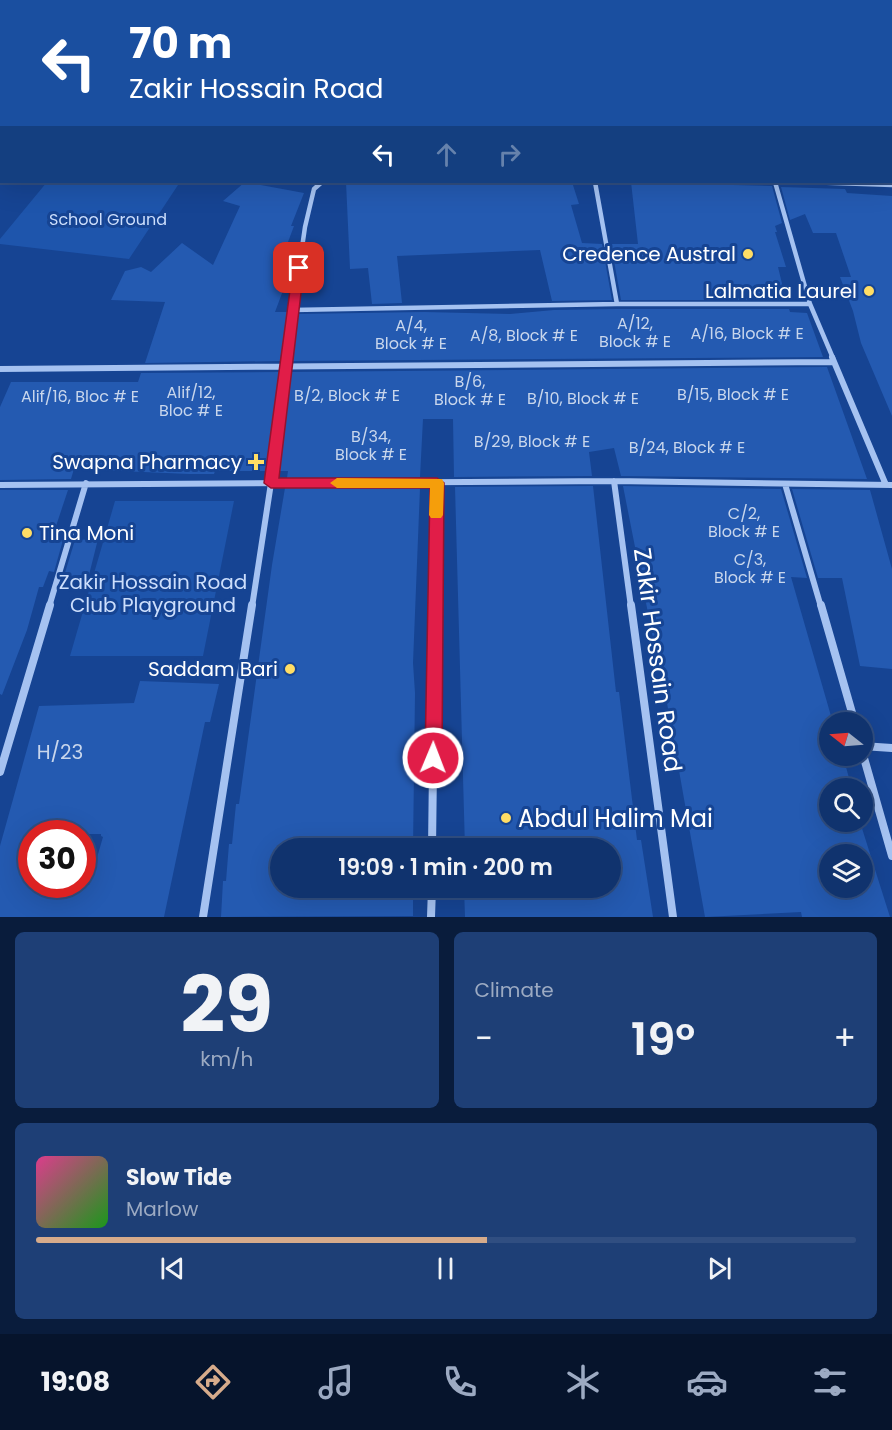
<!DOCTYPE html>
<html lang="en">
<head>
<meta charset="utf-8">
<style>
  body { margin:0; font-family:Poppins,sans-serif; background:#1e3f76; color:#f1f3f6; height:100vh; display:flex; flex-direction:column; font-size:22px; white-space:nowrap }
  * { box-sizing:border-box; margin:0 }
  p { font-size:20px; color:#9caac2 }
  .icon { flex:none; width:33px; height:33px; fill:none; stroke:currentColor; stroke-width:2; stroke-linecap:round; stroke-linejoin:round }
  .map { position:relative; height:917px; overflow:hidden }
  .panel { display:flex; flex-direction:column; gap:15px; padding:15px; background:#091c3c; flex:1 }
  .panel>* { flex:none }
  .hud { position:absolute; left:0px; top:0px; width:892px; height:183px; box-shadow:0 6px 24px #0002,0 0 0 2px #304e81; background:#1a4fa0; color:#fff; overflow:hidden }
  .needle { width:39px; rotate:287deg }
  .tools { position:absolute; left:819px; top:712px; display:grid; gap:12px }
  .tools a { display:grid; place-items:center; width:54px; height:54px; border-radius:50%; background:#10336e; box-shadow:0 6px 24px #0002,0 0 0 2px #304e81; font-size:30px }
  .speed { position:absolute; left:18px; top:820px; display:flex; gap:12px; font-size:30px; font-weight:700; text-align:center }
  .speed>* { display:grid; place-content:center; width:78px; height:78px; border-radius:50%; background:#10336e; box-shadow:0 6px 24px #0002,0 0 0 2px #304e81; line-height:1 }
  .speed .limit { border:9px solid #d22; background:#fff; color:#111 }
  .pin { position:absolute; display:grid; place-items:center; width:51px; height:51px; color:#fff; margin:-26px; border-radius:12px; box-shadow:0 3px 9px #0006 }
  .me { position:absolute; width:66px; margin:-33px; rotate:1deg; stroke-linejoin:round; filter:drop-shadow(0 0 4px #0008) }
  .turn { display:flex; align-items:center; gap:21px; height:126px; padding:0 30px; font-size:27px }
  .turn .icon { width:78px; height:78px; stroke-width:2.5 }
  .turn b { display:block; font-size:42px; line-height:51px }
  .lanes { display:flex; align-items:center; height:57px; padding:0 30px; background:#0003; justify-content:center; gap:30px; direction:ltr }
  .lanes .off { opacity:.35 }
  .big { font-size:45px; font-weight:600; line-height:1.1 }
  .panel .tile { flex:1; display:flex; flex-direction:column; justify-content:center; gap:9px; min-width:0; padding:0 21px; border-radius:9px; background:#1e3f76 }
  .panel .dial { align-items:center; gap:0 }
  .dial b { font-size:78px; line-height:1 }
  .song { display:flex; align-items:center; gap:18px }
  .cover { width:72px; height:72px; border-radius:9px; background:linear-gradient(135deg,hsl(330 70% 55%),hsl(120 70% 35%)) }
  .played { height:6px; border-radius:3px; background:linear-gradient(90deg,#d6ab8b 55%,#304e81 55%) }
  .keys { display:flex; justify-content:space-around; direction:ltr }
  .heat { display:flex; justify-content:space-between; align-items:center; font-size:33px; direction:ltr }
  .panel .tiles { flex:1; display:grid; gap:15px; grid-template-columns:1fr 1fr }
  .tile:last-child { grid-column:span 2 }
  .trip { position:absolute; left:270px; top:838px; width:351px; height:60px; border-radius:30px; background:#10336e; box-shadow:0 6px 24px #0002,0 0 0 2px #304e81; font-weight:600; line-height:60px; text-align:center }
  .tabs { display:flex; height:96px; justify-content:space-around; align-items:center; background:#06142c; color:#9caac2 }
  .tabs .icon { width:42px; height:42px }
  .tabs .selected { color:#d6ab8b }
  .tabs b { font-size:27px; color:#f1f3f6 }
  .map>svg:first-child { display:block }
  .green { fill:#1e55ac }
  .building { fill:#245ab1; fill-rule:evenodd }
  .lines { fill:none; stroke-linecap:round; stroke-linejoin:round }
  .minor-far3 { stroke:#a5c2f1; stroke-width:4 }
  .minor-far2 { stroke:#a5c2f1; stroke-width:4.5 }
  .minor-far1 { stroke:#a5c2f1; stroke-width:6 }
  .minor { stroke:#a5c2f1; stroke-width:8 }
  .secondary { fill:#d3e2fb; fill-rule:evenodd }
  .route { fill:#e11d48; stroke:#92132f; stroke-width:1.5 }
  .slow { fill:#f59e0b }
  .poi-dot { fill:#ffdd65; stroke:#164493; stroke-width:2 }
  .labels { text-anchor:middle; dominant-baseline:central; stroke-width:6; stroke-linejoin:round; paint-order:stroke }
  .far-park-label { font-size:16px; fill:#ccdefc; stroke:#164493 }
  .number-label { font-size:16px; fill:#c8d6ec }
  .poi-label { font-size:20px; fill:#fff; stroke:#164493; text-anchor:end }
  .park-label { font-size:20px; fill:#ccdefc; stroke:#164493 }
  .near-number-label { font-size:20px; fill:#c8d6ec }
  .near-street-label { font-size:24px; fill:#fff; stroke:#164493 }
  .near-poi-label { font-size:24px; fill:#fff; stroke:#164493; text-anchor:start }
</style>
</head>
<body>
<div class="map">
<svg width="892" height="917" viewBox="0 0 892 917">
  <rect width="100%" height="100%" fill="#164493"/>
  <path class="green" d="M47 182H180L129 259 0 244V239Z
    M115 501H234L203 656H70Z"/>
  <path class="building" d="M245 182 304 193 291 226H294L288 242H294L287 260 294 261 275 312H288L280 361 145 363 165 302 111 300 125 271 141 267 151 272 182 243 213 265 240 206 223 201Z
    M346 182H572L579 204 571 205 582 243 602 244 612 300 552 301 540 250 397 256 402 303 372 304 368 268 350 269Z
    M631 182H691V184L772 186 782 223 775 226 777 232H775L786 267H778L786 300H621L611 244H638Z
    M781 187 845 189 847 193 892 196V416L861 343 853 311 840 277H851L836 233H813L805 214 790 220Z
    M617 309H789L790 312 807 313 823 357 291 361 297 314 424 312 510 314 554 310Z
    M827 367 867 479 621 476 614 448 589 452 592 476 454 477 453 419H423L420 477 287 478 288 471H278L290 372Z
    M279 372 267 471H215L214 474H189L74 469 71 479 0 480V407L11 382H138L141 373Z
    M593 486 616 692H619L637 840H641L653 917H465L464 888H610V849H465L455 487Z
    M623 486 781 489 807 578 791 577 833 723H830V756H843L852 789H830V822H860L890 917H802L801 912 705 917 667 703 662 684ZM830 855H862V888H830Z
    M285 488H420L413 663 415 693 413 849H280V888H413V916L221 917 223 881H226L229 844H232L236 804H239L272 565Z
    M792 489 870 490 892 569V669L860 666 842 578H818Z
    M0 490H68L51 541 63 540 54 572 49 571 43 587H39L27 630 2 695 0 694Z
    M98 539 87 583 64 576 75 540Z
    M140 681 219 684 210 722H205L164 917H0V846L39 706 134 703ZM32 834H101V836L103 837 89 885H32Z"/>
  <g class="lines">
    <path class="minor-far3" d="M411 2 413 0"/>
    <path class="minor-far2" d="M595 182 617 304
      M775 182 810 304 833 358
      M805 182 892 185
      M292 310 617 304H810
      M286 358 305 227 314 189 322 182"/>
    <path class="minor-far1" d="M832 357 886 485
      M0 369 833 362
      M614 481 631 607
      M785 484 821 607
      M0 485 614 481 892 485
      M49 607 86 483
      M252 607 271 483 286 357
      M435 607 437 483"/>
    <path class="minor" d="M631 605 673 917
      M821 605 855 723
      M862 746 892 748
      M862 751 892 856
      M0 772 50 605
      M432 849 435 605
      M203 917 252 605
      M431 917 432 888"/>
    <path class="secondary" d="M27 0H34L26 2Z
      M44 0H51L43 2Z
      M0 21H2L0 27Z
      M0 36H2L0 41Z"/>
  </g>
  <path class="route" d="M299 265 304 268 279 478H437L444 483 442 758 439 763 433 766 427 763 425 758 430 488H271L264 483 293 268Z"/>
  <path class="slow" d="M337 478 442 479 444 483 443 515 441 518H431L429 515 430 488H337L330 483Z"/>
  <g class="poi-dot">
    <circle cx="748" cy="254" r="6"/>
    <circle cx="869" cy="291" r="6"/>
    <path d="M253 453h6v6h6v6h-6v6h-6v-6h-6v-6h6z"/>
    <circle cx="27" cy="533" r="6"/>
    <circle cx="290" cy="669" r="6"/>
    <circle cx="506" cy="818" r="6"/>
  </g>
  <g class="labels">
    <g class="far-park-label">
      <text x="108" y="219">School Ground</text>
    </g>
    <g class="number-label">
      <text x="635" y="323">A/12,<tspan x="635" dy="18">Block # E</tspan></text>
      <text x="411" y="325">A/4,<tspan x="411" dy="18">Block # E</tspan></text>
      <text x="747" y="333">A/16, Block # E</text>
      <text x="524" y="335">A/8, Block # E</text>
      <text x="470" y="381">B/6,<tspan x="470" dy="18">Block # E</tspan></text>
      <text x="191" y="392">Alif/12,<tspan x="191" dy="18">Bloc # E</tspan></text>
      <text x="733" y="394">B/15, Block # E</text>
      <text x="347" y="395">B/2, Block # E</text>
      <text x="80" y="396">Alif/16, Bloc # E</text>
      <text x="583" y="398">B/10, Block # E</text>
      <text x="371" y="436">B/34,<tspan x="371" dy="18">Block # E</tspan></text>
      <text x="532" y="441">B/29, Block # E</text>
      <text x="687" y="447">B/24, Block # E</text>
      <text x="744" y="513">C/2,<tspan x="744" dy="18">Block # E</tspan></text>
      <text x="750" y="559">C/3,<tspan x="750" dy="18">Block # E</tspan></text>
    </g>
    <g class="poi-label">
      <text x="736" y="254">Credence Austral</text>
      <text x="857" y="291">Lalmatia Laurel</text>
      <text x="242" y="462">Swapna Pharmacy</text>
      <text x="39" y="533" text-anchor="start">Tina Moni</text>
      <text x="278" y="669">Saddam Bari</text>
    </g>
    <g class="park-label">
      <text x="153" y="582">Zakir Hossain Road<tspan x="153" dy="23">Club Playground</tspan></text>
    </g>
    <g class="near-number-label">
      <text x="60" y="752">H/23</text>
    </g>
    <g class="near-street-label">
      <text transform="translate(658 660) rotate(82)">Zakir Hossain Road</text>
    </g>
    <g class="near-poi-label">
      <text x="518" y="818">Abdul Halim Mai</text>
    </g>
  </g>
</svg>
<div class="tools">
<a><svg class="needle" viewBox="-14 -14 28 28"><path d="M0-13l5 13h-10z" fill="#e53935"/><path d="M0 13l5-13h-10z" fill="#9caac2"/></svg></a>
<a><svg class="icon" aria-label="search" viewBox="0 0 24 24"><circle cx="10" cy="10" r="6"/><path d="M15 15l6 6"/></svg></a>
<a><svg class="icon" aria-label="layers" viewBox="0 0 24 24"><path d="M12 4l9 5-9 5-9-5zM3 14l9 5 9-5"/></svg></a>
</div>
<div class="speed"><div class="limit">30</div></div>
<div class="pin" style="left:299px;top:268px;background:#d93025"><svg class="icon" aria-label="arrive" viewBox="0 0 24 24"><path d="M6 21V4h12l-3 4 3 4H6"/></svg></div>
<svg class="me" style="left:433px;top:758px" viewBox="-20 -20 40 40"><circle r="17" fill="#e11d48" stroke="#fff" stroke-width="3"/><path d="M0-11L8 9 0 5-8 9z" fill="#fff"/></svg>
<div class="trip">19:09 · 1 min · 200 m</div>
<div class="hud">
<div class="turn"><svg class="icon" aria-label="left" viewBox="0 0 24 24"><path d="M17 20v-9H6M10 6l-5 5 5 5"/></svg><div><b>70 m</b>Zakir Hossain Road</div></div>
<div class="lanes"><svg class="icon" aria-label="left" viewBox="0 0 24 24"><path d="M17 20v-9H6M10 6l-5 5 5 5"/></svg><svg class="icon off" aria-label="ahead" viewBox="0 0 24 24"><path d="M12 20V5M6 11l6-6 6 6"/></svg><svg class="icon off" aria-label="right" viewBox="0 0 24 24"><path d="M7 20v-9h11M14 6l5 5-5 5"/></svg></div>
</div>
</div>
<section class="panel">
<div class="tiles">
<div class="tile dial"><b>29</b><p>km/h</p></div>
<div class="tile"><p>Climate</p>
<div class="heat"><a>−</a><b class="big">19°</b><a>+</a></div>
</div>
<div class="tile">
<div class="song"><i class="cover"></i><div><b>Slow Tide</b><p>Marlow</p></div></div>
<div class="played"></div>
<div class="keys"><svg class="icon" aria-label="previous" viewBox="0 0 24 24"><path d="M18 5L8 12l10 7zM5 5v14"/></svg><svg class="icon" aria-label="pause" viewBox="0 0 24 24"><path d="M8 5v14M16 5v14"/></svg><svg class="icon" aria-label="next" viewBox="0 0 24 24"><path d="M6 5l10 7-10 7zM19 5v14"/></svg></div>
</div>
</div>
</section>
<nav class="tabs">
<b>19:08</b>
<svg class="icon selected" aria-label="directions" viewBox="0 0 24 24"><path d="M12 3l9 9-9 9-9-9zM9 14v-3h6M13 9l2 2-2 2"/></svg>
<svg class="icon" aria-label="music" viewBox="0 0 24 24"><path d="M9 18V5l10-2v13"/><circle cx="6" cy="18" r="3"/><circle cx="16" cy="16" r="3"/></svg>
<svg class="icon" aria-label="phone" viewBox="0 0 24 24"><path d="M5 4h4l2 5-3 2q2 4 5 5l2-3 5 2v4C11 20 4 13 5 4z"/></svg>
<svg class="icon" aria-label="climate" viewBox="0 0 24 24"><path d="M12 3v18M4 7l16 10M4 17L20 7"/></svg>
<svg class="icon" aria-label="car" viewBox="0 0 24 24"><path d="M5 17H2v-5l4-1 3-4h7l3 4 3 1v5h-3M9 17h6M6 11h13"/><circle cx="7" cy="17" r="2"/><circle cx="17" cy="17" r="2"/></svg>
<svg class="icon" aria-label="filters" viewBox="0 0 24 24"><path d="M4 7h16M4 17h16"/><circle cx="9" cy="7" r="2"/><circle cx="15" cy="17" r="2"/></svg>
</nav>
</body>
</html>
